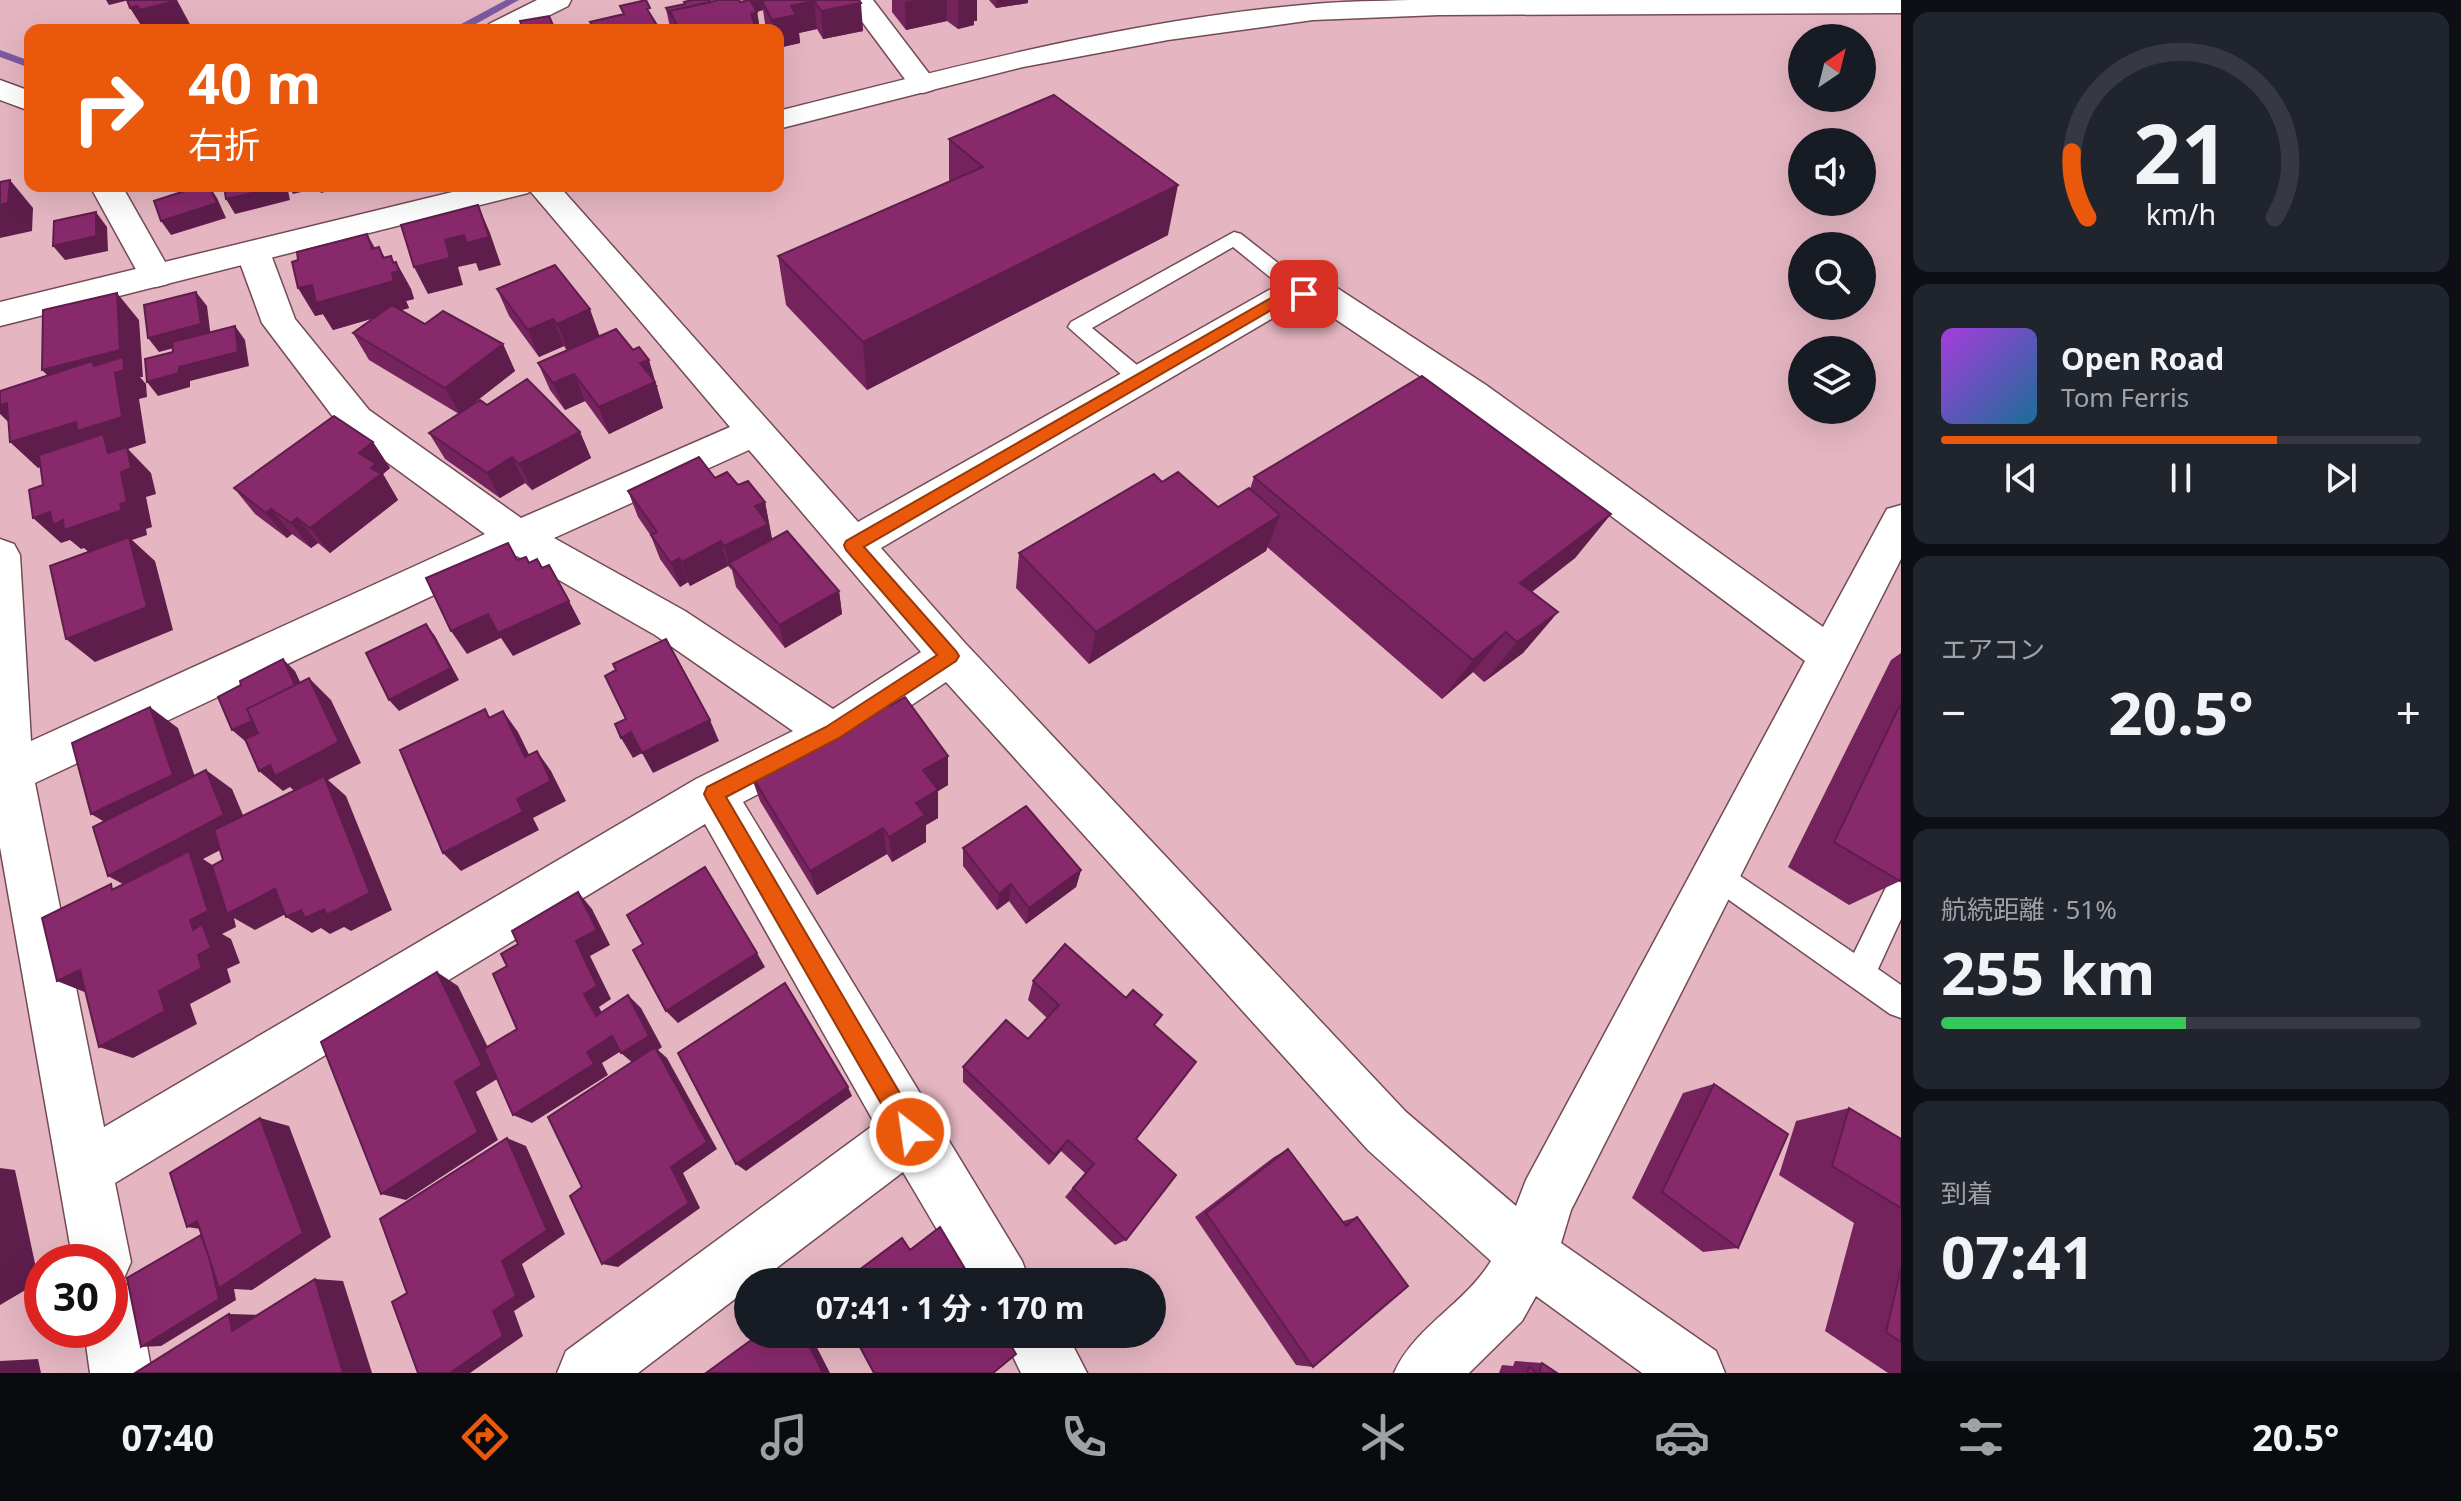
<!DOCTYPE html>
<html lang="ja">
<head>
<meta charset="utf-8">
<style>
  body { margin:0; font-family:"Noto Sans","Noto Sans JP",sans-serif; background:#20242c; color:#f1f3f6; height:100vh; display:flex; flex-direction:column; font-size:30px; white-space:nowrap }
  * { box-sizing:border-box; margin:0 }
  p { font-size:26px; color:#9ea1a6 }
  .icon { flex:none; width:44px; height:44px; fill:none; stroke:currentColor; stroke-width:2; stroke-linecap:round; stroke-linejoin:round }
  .map { position:relative; flex:1; overflow:hidden }
  .sheet { display:flex; flex-direction:column; gap:12px; padding:12px; background:#0d0f14; width:560px }
  .sheet>* { flex:none }
  .hud { position:absolute; left:24px; top:24px; width:760px; height:168px; border-radius:16px; box-shadow:0 8px 32px #0002; background:#ea580c; color:#fff; overflow:hidden }
  .needle { width:52px; rotate:35deg }
  .buttons { position:absolute; left:1788px; top:24px; display:grid; gap:16px }
  .buttons a { display:grid; place-items:center; width:88px; height:88px; border-radius:50%; background:#171b24; box-shadow:0 8px 32px #0002; font-size:40px }
  .speed { position:absolute; left:24px; top:1244px; display:flex; gap:16px; font-size:40px; font-weight:700; text-align:center }
  .speed>* { display:grid; place-content:center; width:104px; height:104px; border-radius:50%; background:#171b24; box-shadow:0 8px 32px #0002; line-height:1 }
  .speed .limit { border:12px solid #d22; background:#fff; color:#111 }
  .pin { position:absolute; display:grid; place-items:center; width:68px; height:68px; color:#fff; margin:-34px; border-radius:16px; box-shadow:0 4px 12px #0006 }
  .me { position:absolute; width:88px; margin:-44px; rotate:330deg; stroke-linejoin:round; filter:drop-shadow(0 0 6px #0008) }
  .turn { display:flex; align-items:center; gap:28px; height:168px; padding:0 32px; font-size:36px }
  .turn .icon { width:104px; height:104px; stroke-width:2.5 }
  .turn b { display:block; font-size:56px; line-height:68px }
  .big { font-size:60px; font-weight:700; line-height:1.1 }
  .sheet .widget { flex:1; display:flex; flex-direction:column; justify-content:center; gap:12px; min-width:0; padding:0 28px; border-radius:16px; background:#20242c }
  .sheet .dial { align-items:center; gap:0 }
  .dial svg { height:208px; overflow:visible; fill:none; stroke:#363941; stroke-width:7; stroke-linecap:round; text-anchor:middle }
  .dial text { fill:#f1f3f6; stroke:none }
  .song { display:flex; align-items:center; gap:24px }
  .cover { width:96px; height:96px; border-radius:12px; background:linear-gradient(135deg,hsl(280 70% 55%),hsl(200 70% 35%)) }
  .played { height:8px; border-radius:4px; background:linear-gradient(90deg,#ea580c 70%,#363941 70%) }
  .keys { display:flex; justify-content:space-around; direction:ltr }
  .heat { display:flex; justify-content:space-between; align-items:center; font-size:44px; direction:ltr }
  .charge { height:12px; border-radius:6px; background:linear-gradient(90deg,#34c759 51%,#363941 0) }
  .trip { position:absolute; left:734px; top:1268px; width:432px; height:80px; border-radius:40px; background:#171b24; box-shadow:0 8px 32px #0002; font-weight:700; line-height:80px; text-align:center }
  .tab-bar { display:flex; height:128px; justify-content:space-around; align-items:center; background:#090b0e; color:#9ea1a6 }
  .tab-bar .icon { width:56px; height:56px }
  .tab-bar .on { color:#ea580c }
  .tab-bar b { font-size:36px; color:#f1f3f6 }
  main { display:flex; flex:1; min-height:0 }
  .map>svg:first-child { display:block }
  .lines { fill:none; stroke-linecap:round; stroke-linejoin:round }
  .stream { fill:#7c5aa2; fill-rule:evenodd }
  .service-casing { stroke:#724b56; stroke-width:3 }
  .minor-casing { stroke:#724b56; stroke-width:3 }
  .tertiary-casing { stroke:#724b56; stroke-width:3 }
  .service { fill:#fff; fill-rule:evenodd }
  .minor { fill:#fff; fill-rule:evenodd }
  .tertiary { fill:#fff; fill-rule:evenodd }
  .wall { fill:#75235d }
  .shaded-wall { fill:#5f1d4c }
  .building { fill:#88296c; stroke:#5f1d4c; stroke-width:2 }
  .route { fill:#ea580c; stroke:#983908; stroke-width:2 }
</style>
</head>
<body>
<main>
<div class="map">
<svg width="1901" height="1373" viewBox="0 0 1901 1373">
  <rect width="100%" height="100%" fill="#e5b6c2"/>
  <g class="lines">
    <path class="stream" d="M506 0H519L465 30H450Z
      M0 50 30 61V68L0 57Z"/>
    <defs>
      <path id="service" d="M1234 232 1241 234 1311 289 1314 294 1311 299H1297L1233 247 1092 328 1148 374 1151 379 1148 384H1132L1068 327 1071 322Z
        M1715 859 1854 953 1891 877 1901 873V919L1878 969 1901 985V1018L1890 1014 1705 883 1701 873 1705 863Z"/>
      <path id="minor" d="M537 0H571L568 6 520 30H485L489 24Z
        M846 0H873L937 84 933 90 923 93 913 90Z
        M0 80 30 91V111L0 100Z
        M90 186H122L173 276 168 284 156 287 144 284Z
        M526 186H559L858 522 1269 290 1319 281 1331 284 1486 385 1823 627 1887 509 1901 505V559L1571 1210 1561 1243 1716 1351 1725 1373H1642L1536 1296 1522 1321 1469 1373H1394C1414 1327 1465 1304 1491 1261L1368 1150 946 682 849 747 743 802 1022 1261 1030 1282H968L903 1172 758 1282H748V1289L638 1373H557L566 1351 875 1124 705 824 115 1183 131 1262 122 1283 131 1287 140 1308 152 1373H90L84 1330H110V1262H73L0 847V539L14 544 20 555 31 741 485 534 343 430 262 323 236 252 241 244 253 241 265 244 270 252 295 319 369 410 521 518 730 427ZM1313 304 1460 403 1805 661 1526 1180 1516 1206 1406 1112 965 643 881 548 1290 308ZM749 450 921 652 833 709 685 611 554 538ZM517 556 655 635 793 731 696 779 104 1127 35 783Z
        M1002 1334H1067L1087 1373H1021Z"/>
      <path id="tertiary" d="M1411 0H1901V13L1439 15 1313 20 1168 40 1023 67 778 129V111C954 67 1132 19 1314 4 1346 1 1378 1 1411 0Z
        M477 186H533L528 193 0 326V302Z"/>
    </defs>
    <use href="#service" class="service-casing"/>
    <use href="#minor" class="minor-casing"/>
    <use href="#tertiary" class="tertiary-casing"/>
    <use href="#service" class="service"/>
    <use href="#minor" class="minor"/>
    <use href="#tertiary" class="tertiary"/>
  </g>
  <path class="wall" d="M746 0H859L863 31 823 39 817 29 799 33 800 43 778 48V30H766L763 10 757 12 760 30H673L669 23 666 8 684 4V2H740L747 1Z
    M892 0H977V21H974V25L958 29 947 21 906 30 892 12Z
    M989 0H1028V3L996 8Z
    M949 139 1168 235 867 390 786 305 778 256 949 181Z
    M367 234 375 248 379 247 385 258 394 262H396L411 289 414 299 406 301 409 308 401 310 425 324 503 344 515 371 471 405H487L580 432 591 458 532 490 525 483 500 498 445 459 429 433 459 414 369 360 353 333 374 318 333 330 323 314 315 316Z
    M497 289 600 336 658 386 657 387 663 408 609 434 585 401 565 410 550 390 538 363 567 351 564 346 539 357 509 316Z
    M373 442 390 468 383 474 398 500 330 553 318 543 311 548 292 534 287 538 255 514 234 488Z
    M1254 477 1611 514 1575 558 1532 592 1558 612 1523 653 1484 682 1473 672 1442 699 1267 547 1266 551 1089 664 1016 588 1019 553 1162 482 1218 507 1250 489Z
    M715 478 738 485 765 502 772 540 839 591 842 614 785 648 736 587 732 570 728 566 690 586 688 582 680 587 660 559 651 536 638 517 628 491Z
    M1901 653V878L1900 881 1849 905 1788 867 1891 660Z
    M948 756V785L938 791V818L926 825V842L892 862 887 854 817 895 760 801 750 773Z
    M963 848 1081 870 1076 887 1026 924 1009 901 997 910 963 866Z
    M1033 981 1155 1026 1136 1139 1126 1240 1115 1245 1065 1197 1085 1173 1061 1151 1049 1165 963 1082V1067L1028 1039 1047 1018 1028 1000Z
    M1714 1084 1738 1248 1703 1252 1632 1198 1683 1093Z
    M1849 1108 1901 1139V1373H1888L1825 1331 1854 1223 1779 1175 1796 1121Z
    M1288 1149 1343 1221 1357 1217 1313 1367 1296 1365 1195 1217 1274 1157Z
    M1515 1361 1542 1363 1557 1373H1499L1502 1365 1513 1366Z"/>
  <path class="shaded-wall" d="M106 0H129L109 5Z
    M175 0H177L192 28 186 30H144L130 8Z
    M751 0H769L762 1 763 10 753 12Z
    M915 0H947V21L906 30 905 2Z
    M962 0H977V21H974V25L958 29V1Z
    M996 0H1028V3L996 8Z
    M814 1 817 29 799 33 800 43 778 48V30H774L772 20 791 6Z
    M861 3 863 31 823 39 821 11Z
    M757 12 760 30H752L751 14Z
    M10 180 33 208 32 231 0 238V187Z
    M1178 185 1168 235 867 390 863 342Z
    M175 186H202L179 192Z
    M209 186 217 198 226 218 171 235 161 221Z
    M281 186H287L290 200 235 214 226 199Z
    M289 186H350L321 193 318 188 293 194Z
    M478 205 490 233 501 265 479 271 476 263 458 267 463 285 428 294 414 267 445 240Z
    M96 212 107 227 108 251 65 260 53 246Z
    M379 247 393 273V263L391 256 399 271 396 262 411 289 414 299 406 301 409 308 333 330 323 314 315 316 298 288 383 258Z
    M196 292 207 306 211 338 159 352 148 338Z
    M117 293 139 320 143 377H140L146 384 147 397 139 399 146 443 128 449 151 473 156 494 146 497 152 527 146 529 147 535 132 540 155 561 173 630 95 662 66 639 92 555 84 548 81 549 70 540 61 543 33 518 95 450 38 468 10 442 68 396 42 370Z
    M590 309 600 337 568 351 557 324Z
    M553 319 564 346 539 357 528 330Z
    M235 326 245 340 249 366 190 381V387L158 396 147 382 179 367Z
    M503 344 515 371 460 414 445 388Z
    M649 360 663 408 609 434 599 407 640 363Z
    M574 374 585 401 565 410 553 383Z
    M7 403 21 434 0 414V405Z
    M580 432 591 458 532 490 519 464Z
    M373 442 390 468 383 474 398 500 330 553 310 528 359 453Z
    M512 457 525 483 500 498 487 473Z
    M765 502 774 549 729 563 731 571 724 546 755 506Z
    M271 509 292 534 287 538 266 513Z
    M1611 514 1575 558 1488 625 1520 583Z
    M1280 515 1266 551 1089 664 1096 632Z
    M297 518 318 543 311 548 291 523Z
    M721 541 728 566 690 586 682 562Z
    M679 558 688 582 680 587 671 563Z
    M839 591 842 614 785 648 779 625Z
    M569 601 581 624 513 656 501 638 467 654 451 631 488 614Z
    M1558 612 1523 653 1484 682 1517 642Z
    M426 624 435 636 459 680 399 711 389 700Z
    M1506 632 1473 672 1442 699 1473 660Z
    M283 659 295 671 312 707 245 741 232 730Z
    M309 678 331 700 361 763 328 780 346 796 392 910 351 931 344 927 330 934 321 928 312 933 286 917 299 795 290 787 283 791 259 771Z
    M150 707 178 728 201 794 122 832 91 814Z
    M503 711 518 732 540 777 525 757Z
    M710 720 719 741 653 773 642 753 633 758 621 738 631 732Z
    M537 751 551 771 566 801 533 818 539 830 461 871 443 853 517 799Z
    M948 756V785L938 791V818L926 825V842L892 862 889 837 916 803 923 770Z
    M206 770 232 789 251 834 203 859 217 868 275 889 301 906 255 930 234 918 236 927 222 934 231 939 240 963 227 969 231 982 190 1004 197 1024 133 1058 99 1047 198 955 190 920 108 876Z
    M883 828 887 854 817 895 810 871Z
    M1081 870 1076 887 1026 924 1029 908Z
    M1011 884 1009 901 997 910 999 894Z
    M578 892 592 909 610 945 590 956 611 999 599 1007 610 1028 596 1016 584 994 576 941Z
    M757 953 765 967 678 1023 666 1011Z
    M80 970 92 995 57 981Z
    M437 972 458 986 502 1076 476 1092 498 1140 406 1200 381 1194 455 1082Z
    M628 995 641 1008 662 1047 658 1050 667 1058 717 1149 683 1173 700 1208 618 1267 602 1264 671 1167 634 1064 621 1053Z
    M612 1036 626 1048 602 1063 608 1075 532 1123 513 1115 587 1052Z
    M848 1087 852 1096 746 1171 736 1164Z
    M260 1118 289 1126 331 1237 252 1290 234 1289 236 1300 161 1346 141 1347 203 1234Z
    M507 1138 526 1146 565 1234 522 1264 535 1297 514 1311 523 1336 470 1373H450L493 1311 502 1261Z
    M1068 1140 1061 1151 1049 1165 1055 1155Z
    M0 1168 15 1170 39 1282 0 1305Z
    M197 1221 221 1232 187 1227Z
    M315 1279 343 1281 372 1373H343Z
    M229 1314 262 1315 232 1331Z
    M803 1334H810L830 1373H823Z
    M38 1359 41 1373H0V1361Z"/>
  <path class="building" d="M127 0H175V1L140 10 137 6 130 8Z
    M646 0 650 8 647 9 660 30H589L594 29 590 22 624 14 620 6Z
    M692 0H710L711 2 670 11 672 18 666 8 685 4 684 2Z
    M718 0H739L740 2 750 0 757 12 751 14 756 29 704 30 702 27 679 30 670 11Z
    M767 0H859L861 3 821 11 814 1 791 6 796 15 772 20 762 1Z
    M549 16 555 30H523L520 21Z
    M1054 95 1178 185 863 342 778 256 983 167 949 139Z
    M10 180 8 203 0 205V182Z
    M200 186H209L217 203 161 221 154 201Z
    M224 186H281L226 199Z
    M478 205 489 237 467 243 464 235 445 240 450 258 414 267 401 225Z
    M96 212V236L53 246 54 221Z
    M367 234 372 249 379 247 383 258 391 256 393 263 396 262 399 271 392 273 394 281 316 303 312 285 298 288 292 262 298 260 297 252Z
    M555 265 590 309 557 324 553 319 528 330 497 289Z
    M196 292 201 324 148 338 144 305Z
    M117 293 120 350 42 370 43 310Z
    M392 305 425 324 443 311 503 344 445 388 353 333Z
    M235 326 238 352 179 367V373L147 382 145 359 173 352 172 342Z
    M616 329 633 350 639 347 649 360 640 363 655 382 599 407 574 374 553 383 538 363Z
    M123 357 124 370 115 373 122 417 77 431 76 422 10 442 7 403 0 405V391L92 361 94 366Z
    M1422 376 1611 514 1520 583 1558 612 1517 642 1506 632 1473 660 1254 477Z
    M527 379 580 432 519 464 512 457 487 473 429 433 480 400 487 405Z
    M334 416 373 442 359 453 376 464 371 468 381 474 310 528 297 518 291 523 271 509 266 513 234 488Z
    M103 434 108 453 127 447 131 468 121 472 127 502 120 504 122 510 64 530 63 520 53 525 50 512 33 518 29 490 43 485 39 455Z
    M699 457 715 478 727 472 738 485 748 481 765 502 755 506 768 524 724 546 721 541 682 562 679 558 671 563 651 535 657 532 628 491Z
    M1178 472 1218 507 1249 488 1280 515 1096 632 1019 553 1154 474 1162 482Z
    M787 531 839 591 779 625 729 563Z
    M129 537 147 607 66 639 50 566Z
    M508 543 517 560 526 557 529 563 537 559 542 568 549 565 569 601 498 633 488 614 451 631 426 578Z
    M426 624 451 668 389 700 366 653Z
    M666 639 710 720 642 753 631 732 621 738 615 724 626 719 605 676 616 670 613 664Z
    M283 659 295 685 247 709 252 721 232 730 218 697 241 685 240 681Z
    M309 678 339 742 275 776 270 765 259 771 245 739 258 733 247 709Z
    M905 697 948 756 923 770 938 790 916 803 925 815 889 837 883 828 810 871 750 773 885 699 890 706Z
    M1901 703V878L1900 881 1834 842Z
    M150 707 173 775 91 814 72 743Z
    M485 709 489 718 503 711 525 757 537 751 551 781 517 799 523 812 443 853 400 750Z
    M206 770 224 815 108 876 93 827Z
    M324 776 370 893 327 915 324 909 305 918 301 910 286 917 275 889 227 914 212 866 223 860 214 830Z
    M1026 806 1081 870 1029 908 1011 884 999 894 963 848Z
    M189 851 208 911 190 920 193 930 202 924 211 948 198 955 202 968 159 991 165 1011 99 1047 80 970 57 981 42 918 111 884 112 890Z
    M705 867 757 953 666 1011 633 950 643 944 627 915Z
    M578 892 597 930 576 941 597 986 584 994 596 1016 628 995 649 1036 621 1053 612 1036 587 1052 594 1064 513 1115 484 1049 517 1029 493 974 507 966 501 954 518 944 512 931Z
    M1065 944 1126 998 1133 990 1162 1015 1154 1025 1196 1062 1136 1139 1176 1175 1126 1240 1073 1188 1094 1164 1068 1140 1055 1155 963 1067 1006 1020 1028 1039 1059 1005 1033 981Z
    M437 972 482 1065 455 1082 478 1132 381 1194 321 1042Z
    M785 983 848 1087 736 1164 678 1053Z
    M655 1047 707 1142 671 1167 689 1203 602 1264 570 1196 582 1187 548 1117Z
    M1714 1084 1788 1134 1738 1248 1662 1192Z
    M1849 1108 1901 1139V1208L1832 1166Z
    M260 1118 303 1233 219 1288 197 1221 187 1227 170 1173Z
    M507 1138 547 1230 502 1261 516 1296 493 1311 503 1336 450 1373H418L392 1302 407 1293 380 1219Z
    M1288 1149 1346 1226 1357 1217 1408 1286 1313 1367 1206 1213Z
    M940 1227 973 1282H843L902 1238 910 1250Z
    M201 1235 210 1260 219 1299 141 1347 127 1278Z
    M1901 1268V1342L1886 1332Z
    M315 1279 343 1373H135L229 1314 232 1331Z
    M748 1316V1327L744 1319Z
    M752 1334H803L823 1373H706L754 1338Z
    M853 1334H1004L1016 1354 993 1373H874Z
    M1542 1363 1557 1373H1539Z
    M1529 1367 1537 1373H1527Z"/>
  <path class="route" d="M1304 289 1311 294 1309 297 1285 302 864 547 956 651 959 656 956 661 839 738 726 797 918 1124 921 1132 918 1140 910 1144 902 1140 707 800 704 794 707 787 826 727 937 655 846 550 844 545 846 541 1276 295Z"/>
</svg>
<div class="buttons">
<a><svg class="needle" viewBox="-14 -14 28 28"><path d="M0-13l5 13h-10z" fill="#e53935"/><path d="M0 13l5-13h-10z" fill="#9ea1a6"/></svg></a>
<a><svg class="icon" aria-label="sound" viewBox="0 0 24 24"><path d="M4 9h4l5-4v14l-5-4H4zM17 9q2 3 0 6"/></svg></a>
<a><svg class="icon" aria-label="search" viewBox="0 0 24 24"><circle cx="10" cy="10" r="6"/><path d="M15 15l6 6"/></svg></a>
<a><svg class="icon" aria-label="layers" viewBox="0 0 24 24"><path d="M12 4l9 5-9 5-9-5zM3 14l9 5 9-5"/></svg></a>
</div>
<div class="speed"><div class="limit">30</div></div>
<div class="pin" style="left:1304px;top:294px;background:#d93025"><svg class="icon" aria-label="arrive" viewBox="0 0 24 24"><path d="M6 21V4h12l-3 4 3 4H6"/></svg></div>
<svg class="me" style="left:910px;top:1132px" viewBox="-20 -20 40 40"><circle r="17" fill="#ea580c" stroke="#fff" stroke-width="3"/><path d="M0-11L8 9 0 5-8 9z" fill="#fff"/></svg>
<div class="trip">07:41 · 1 分 · 170 m</div>
<div class="hud">
<div class="turn"><svg class="icon" aria-label="right" viewBox="0 0 24 24"><path d="M7 20v-9h11M14 6l5 5-5 5"/></svg><div><b>40 m</b>右折</div></div>
</div>
</div>
<section class="sheet">
<div class="widget dial"><svg viewBox="0 0 100 80">
<path d="M14 69A42 42 0 1 1 86 69"/>
<path d="M14 69A42 42 0 0 1 8 44" stroke="#ea580c"/>
<text x="50" y="56" font-size="32" font-weight="700">21</text>
<text x="50" y="72" font-size="11">km/h</text>
</svg></div>
<div class="widget">
<div class="song"><i class="cover"></i><div><b>Open Road</b><p>Tom Ferris</p></div></div>
<div class="played"></div>
<div class="keys"><svg class="icon" aria-label="previous" viewBox="0 0 24 24"><path d="M18 5L8 12l10 7zM5 5v14"/></svg><svg class="icon" aria-label="pause" viewBox="0 0 24 24"><path d="M8 5v14M16 5v14"/></svg><svg class="icon" aria-label="next" viewBox="0 0 24 24"><path d="M6 5l10 7-10 7zM19 5v14"/></svg></div>
</div>
<div class="widget"><p>エアコン</p>
<div class="heat"><a>−</a><b class="big">20.5°</b><a>+</a></div>
</div>
<div class="widget"><p>航続距離 · 51%</p><b class="big">255 km</b><div class="charge"></div></div>
<div class="widget"><p>到着</p><b class="big">07:41</b></div>
</section>
</main>
<nav class="tab-bar">
<b>07:40</b>
<svg class="icon on" aria-label="directions" viewBox="0 0 24 24"><path d="M12 3l9 9-9 9-9-9zM9 14v-3h6M13 9l2 2-2 2"/></svg>
<svg class="icon" aria-label="music" viewBox="0 0 24 24"><path d="M9 18V5l10-2v13"/><circle cx="6" cy="18" r="3"/><circle cx="16" cy="16" r="3"/></svg>
<svg class="icon" aria-label="phone" viewBox="0 0 24 24"><path d="M5 4h4l2 5-3 2q2 4 5 5l2-3 5 2v4C11 20 4 13 5 4z"/></svg>
<svg class="icon" aria-label="climate" viewBox="0 0 24 24"><path d="M12 3v18M4 7l16 10M4 17L20 7"/></svg>
<svg class="icon" aria-label="car" viewBox="0 0 24 24"><path d="M5 17H2v-5l4-1 3-4h7l3 4 3 1v5h-3M9 17h6M6 11h13"/><circle cx="7" cy="17" r="2"/><circle cx="17" cy="17" r="2"/></svg>
<svg class="icon" aria-label="filters" viewBox="0 0 24 24"><path d="M4 7h16M4 17h16"/><circle cx="9" cy="7" r="2"/><circle cx="15" cy="17" r="2"/></svg>
<b>20.5°</b>
</nav>
</body>
</html>
